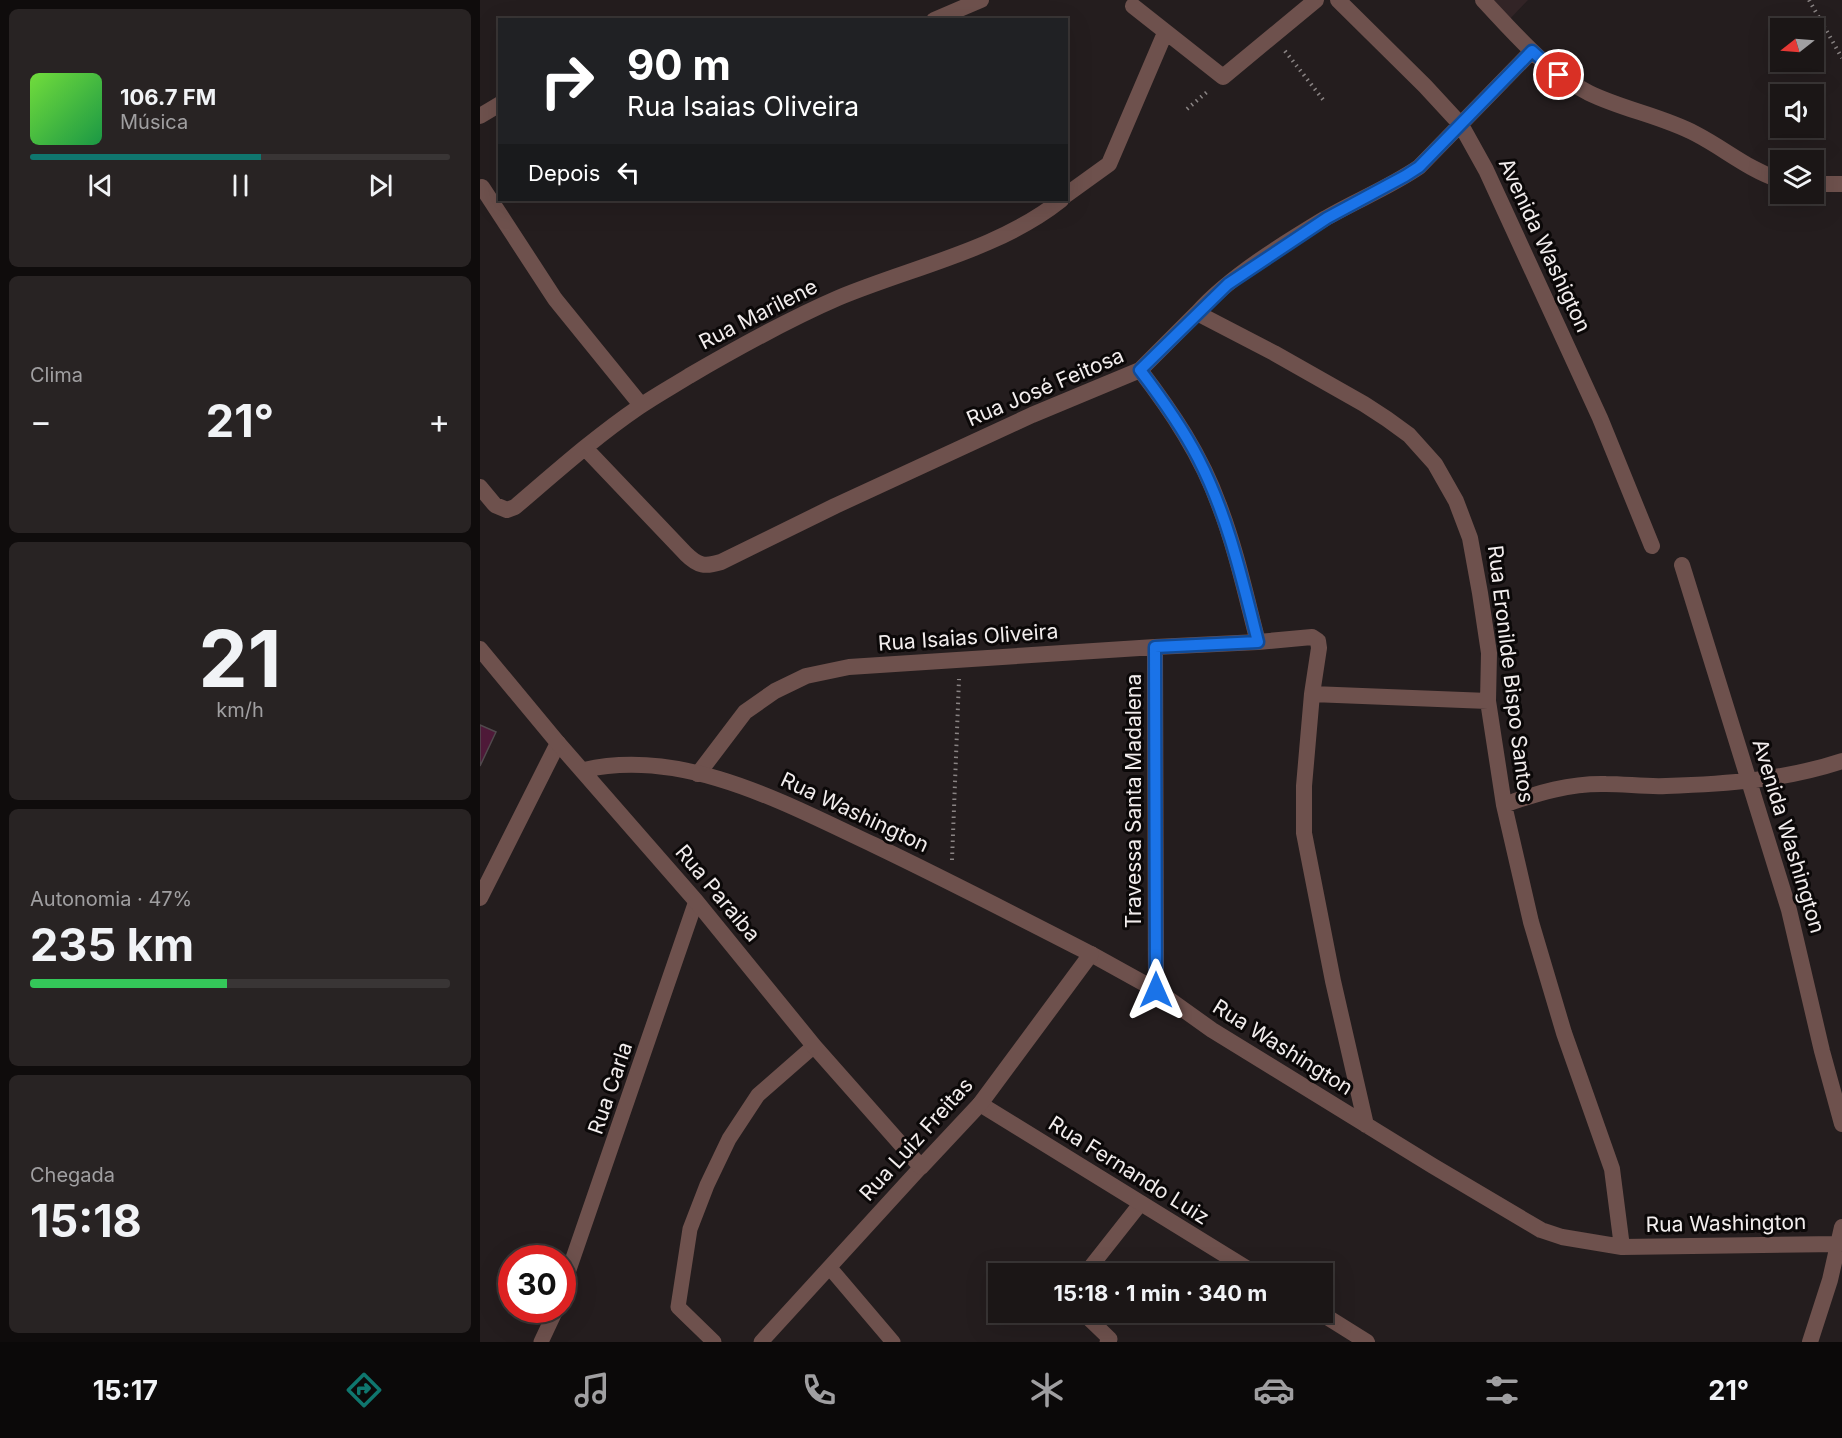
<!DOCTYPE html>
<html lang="pt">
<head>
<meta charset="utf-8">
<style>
  body { margin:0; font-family:Inter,sans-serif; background:#282323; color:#f1f3f6; height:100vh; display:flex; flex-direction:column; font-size:22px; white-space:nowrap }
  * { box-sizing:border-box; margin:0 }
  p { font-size:20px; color:#a09fa1 }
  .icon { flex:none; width:33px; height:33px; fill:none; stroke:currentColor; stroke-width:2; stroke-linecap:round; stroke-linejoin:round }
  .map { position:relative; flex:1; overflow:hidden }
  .drawer { display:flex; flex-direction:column; gap:9px; padding:9px; background:#0f0c0c; width:480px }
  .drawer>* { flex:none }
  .hud { position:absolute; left:18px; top:18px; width:570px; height:183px; border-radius:0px; box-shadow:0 6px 24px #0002,0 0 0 2px #393535; background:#202124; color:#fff; overflow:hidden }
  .needle { width:39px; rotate:253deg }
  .tools { position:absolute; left:1290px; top:18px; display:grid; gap:12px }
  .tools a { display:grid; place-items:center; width:54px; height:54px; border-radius:0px; background:#1b1616; box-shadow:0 6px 24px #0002,0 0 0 2px #393535; font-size:30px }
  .speed { position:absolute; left:18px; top:1245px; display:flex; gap:12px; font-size:30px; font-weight:700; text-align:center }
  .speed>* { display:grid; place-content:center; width:78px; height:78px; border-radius:50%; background:#1b1616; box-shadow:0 6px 24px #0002,0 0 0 2px #393535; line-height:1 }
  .speed .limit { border:9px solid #d22; background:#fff; color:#111 }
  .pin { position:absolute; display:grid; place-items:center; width:51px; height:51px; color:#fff; margin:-26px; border:3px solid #fff; border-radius:50%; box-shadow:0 2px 6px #0007 }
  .me { position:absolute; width:66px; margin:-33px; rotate:0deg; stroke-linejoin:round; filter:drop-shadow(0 0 4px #0008) }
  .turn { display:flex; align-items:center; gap:21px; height:126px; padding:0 30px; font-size:27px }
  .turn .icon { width:78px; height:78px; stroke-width:2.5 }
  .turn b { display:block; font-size:42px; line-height:51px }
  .then { display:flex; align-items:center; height:57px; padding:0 30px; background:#0003; gap:12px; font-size:22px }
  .big { font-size:45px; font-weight:700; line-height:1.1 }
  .drawer .tile { flex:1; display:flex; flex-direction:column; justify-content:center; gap:9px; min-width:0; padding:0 21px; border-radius:9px; background:#282323 }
  .drawer .dial { align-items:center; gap:0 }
  .dial b { font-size:78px; line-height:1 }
  .song { display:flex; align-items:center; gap:18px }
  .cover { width:72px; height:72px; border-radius:9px; background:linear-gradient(135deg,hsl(100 70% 55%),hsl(140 70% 35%)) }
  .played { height:6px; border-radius:3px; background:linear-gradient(90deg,#0f766e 55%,#393535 55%) }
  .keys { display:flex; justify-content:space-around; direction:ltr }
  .heat { display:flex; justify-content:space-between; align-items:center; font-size:33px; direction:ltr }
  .charge { height:9px; border-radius:4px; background:linear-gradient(90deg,#34c759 47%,#393535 0) }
  .trip { position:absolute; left:508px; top:1263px; width:345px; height:60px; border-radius:0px; background:#1b1616; box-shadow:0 6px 24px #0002,0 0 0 2px #393535; font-weight:700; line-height:60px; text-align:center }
  .tabs { display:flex; height:96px; justify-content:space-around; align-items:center; background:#0b0909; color:#a09fa1 }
  .tabs .icon { width:42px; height:42px }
  .tabs .current { color:#0f766e }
  .tabs b { font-size:27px; color:#f1f3f6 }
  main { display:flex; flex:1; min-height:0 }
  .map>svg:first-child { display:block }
  .built { fill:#322426 }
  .building { fill:#4e1938; stroke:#51494d; stroke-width:1.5 }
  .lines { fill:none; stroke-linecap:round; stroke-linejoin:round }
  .path { stroke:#8a8484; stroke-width:4; stroke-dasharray:1.5 4.5; stroke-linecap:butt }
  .service { stroke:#6e514d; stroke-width:15 }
  .minor { stroke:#6e514d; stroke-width:16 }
  .tertiary { stroke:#6e514d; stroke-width:16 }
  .route-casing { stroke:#114b97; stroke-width:15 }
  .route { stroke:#1a73e8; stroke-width:10 }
  .labels { text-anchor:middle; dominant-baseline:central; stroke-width:6; stroke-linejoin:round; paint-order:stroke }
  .street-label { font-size:21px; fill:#f2eded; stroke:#0b0808 }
</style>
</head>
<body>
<main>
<section class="drawer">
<div class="tile">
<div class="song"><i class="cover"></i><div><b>106.7 FM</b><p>Música</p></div></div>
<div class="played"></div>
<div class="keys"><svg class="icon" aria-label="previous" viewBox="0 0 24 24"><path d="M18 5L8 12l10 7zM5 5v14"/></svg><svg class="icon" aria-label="pause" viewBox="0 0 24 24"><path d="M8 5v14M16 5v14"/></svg><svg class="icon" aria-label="next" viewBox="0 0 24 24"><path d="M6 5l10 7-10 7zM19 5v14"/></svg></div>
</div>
<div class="tile"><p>Clima</p>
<div class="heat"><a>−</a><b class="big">21°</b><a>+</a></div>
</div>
<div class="tile dial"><b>21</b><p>km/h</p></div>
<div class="tile"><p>Autonomia · 47%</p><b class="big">235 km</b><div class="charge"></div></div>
<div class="tile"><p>Chegada</p><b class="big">15:18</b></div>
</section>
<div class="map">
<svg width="1362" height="1342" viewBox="0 0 1362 1342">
  <rect width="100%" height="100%" fill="#241d1e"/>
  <path class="built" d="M1008 0H1048L1027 22Z"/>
  <path class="building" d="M0 725 16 732 0 766Z"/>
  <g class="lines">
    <path class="path" d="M1329 0 1362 58
      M805 51 845 102
      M707 109 727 92
      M472 860 479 679"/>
    <path class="service" d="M350 1268 413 1342
      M605 1274 661 1203
      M82 1290 216 901
      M602 1312 630 1339 627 1342
      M61 1342 76 1310
      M234 1342 198 1307 210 1229 227 1185 249 1139 278 1095 334 1046
      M281 1342 441 1167"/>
    <path class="minor" d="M858 0 945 86 981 125 1006 170 1120 418 1172 546
      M1003 0C1035 34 1067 72 1109 93 1144 110 1182 116 1216 134 1245 149 1269 170 1300 180
      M653 6 743 77 836 0
      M454 20 501 0
      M0 116 20 104
      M1334 184H1362
      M2 187 75 299 161 405
      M586 195 629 164 685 33
      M717 313C750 276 803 244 846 218 877 200 910 187 939 167L1052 51
      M660 370C692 412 721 455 739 505 756 549 766 596 778 642
      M105 448 206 554C218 566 225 567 241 562L355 506 552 415 660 370 717 313 794 353 884 404 907 419 929 435 955 464 976 501 990 538 1000 593 1009 653 1008 701 1024 805 1051 922 1084 1033 1132 1169 1142 1247
      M0 487 15 505 27 510 35 507C76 472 115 437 159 407 175 396 193 386 209 376 257 348 307 320 358 298 432 267 518 250 581 200
      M1202 565 1309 910 1342 1051 1362 1124
      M675 647 676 990
      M832 694 1008 701
      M218 774 265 712 295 691 326 676 369 667 675 647 778 642 832 637 838 641 839 648 832 694 824 786V833L853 981 886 1125
      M1024 805C1057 793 1091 783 1126 784 1146 784 1166 787 1186 786 1246 784 1305 780 1362 761
      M0 898 78 743
      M611 954 676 990 732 1030 953 1166 1061 1230 1082 1237 1142 1247 1359 1244
      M500 1104 776 1274
      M839 1312 887 1342
      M1330 1342 1350 1280 1362 1227"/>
    <path class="tertiary" d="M0 649 78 743 216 901 334 1046 441 1167 500 1104 611 954C539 917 467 880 394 845 306 804 204 747 104 770"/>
  </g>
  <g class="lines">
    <defs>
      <path id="route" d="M676 990 675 647 778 642C762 579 748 516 718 458 702 427 682 399 660 370L748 284 847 218 925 176 939 167 1052 51 1079 75"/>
    </defs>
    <use href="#route" class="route-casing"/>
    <use href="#route" class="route"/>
  </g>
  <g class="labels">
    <g class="street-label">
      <text transform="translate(1065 245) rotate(65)">Avenida Washigton</text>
      <text transform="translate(278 314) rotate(-27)">Rua Marilene</text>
      <text transform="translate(565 387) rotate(-23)">Rua José Feitosa</text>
      <text transform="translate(488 637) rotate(-4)">Rua Isaias Oliveira</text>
      <text transform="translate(1031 674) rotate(83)">Rua Eronilde Bispo Santos</text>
      <text transform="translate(653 801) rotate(-90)">Travessa Santa Madalena</text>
      <text transform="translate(375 812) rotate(25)">Rua Washington</text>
      <text transform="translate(1309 836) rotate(73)">Avenida Washington</text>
      <text transform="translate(238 893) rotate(50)">Rua Paraiba</text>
      <text transform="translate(803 1047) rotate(32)">Rua Washington</text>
      <text transform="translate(130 1088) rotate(-71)">Rua Carla</text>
      <text transform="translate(436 1139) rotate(-48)">Rua Luiz Freitas</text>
      <text transform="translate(649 1170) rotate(32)">Rua Fernando Luiz</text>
      <text transform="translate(1246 1223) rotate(-1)">Rua Washington</text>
    </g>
  </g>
</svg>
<div class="tools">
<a><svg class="needle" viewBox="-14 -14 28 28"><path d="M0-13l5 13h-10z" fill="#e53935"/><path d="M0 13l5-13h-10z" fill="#a09fa1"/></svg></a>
<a><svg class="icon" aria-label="sound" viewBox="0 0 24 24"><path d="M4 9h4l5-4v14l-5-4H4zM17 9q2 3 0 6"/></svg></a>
<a><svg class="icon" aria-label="layers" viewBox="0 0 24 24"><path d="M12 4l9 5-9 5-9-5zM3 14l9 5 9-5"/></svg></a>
</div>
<div class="speed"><div class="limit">30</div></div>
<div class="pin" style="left:1079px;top:75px;background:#d93025"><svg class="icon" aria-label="arrive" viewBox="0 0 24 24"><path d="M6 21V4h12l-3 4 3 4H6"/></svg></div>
<svg class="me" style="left:676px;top:990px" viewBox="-20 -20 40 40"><path d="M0-17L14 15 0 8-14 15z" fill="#1a73e8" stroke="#fff" stroke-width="4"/></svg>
<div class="trip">15:18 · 1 min · 340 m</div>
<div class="hud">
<div class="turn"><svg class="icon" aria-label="right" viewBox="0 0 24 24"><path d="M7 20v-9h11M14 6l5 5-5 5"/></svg><div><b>90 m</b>Rua Isaias Oliveira</div></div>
<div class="then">Depois<svg class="icon" aria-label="left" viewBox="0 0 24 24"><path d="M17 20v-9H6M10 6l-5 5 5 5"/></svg></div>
</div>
</div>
</main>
<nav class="tabs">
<b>15:17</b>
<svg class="icon current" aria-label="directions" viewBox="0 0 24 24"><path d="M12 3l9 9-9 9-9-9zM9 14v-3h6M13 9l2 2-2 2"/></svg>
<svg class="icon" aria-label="music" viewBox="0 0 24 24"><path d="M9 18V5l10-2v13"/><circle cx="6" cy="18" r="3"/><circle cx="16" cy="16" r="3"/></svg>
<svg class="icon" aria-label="phone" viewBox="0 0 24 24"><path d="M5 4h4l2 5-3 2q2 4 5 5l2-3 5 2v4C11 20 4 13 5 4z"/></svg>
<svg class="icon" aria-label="climate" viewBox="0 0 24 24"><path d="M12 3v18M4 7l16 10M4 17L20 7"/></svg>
<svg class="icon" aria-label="car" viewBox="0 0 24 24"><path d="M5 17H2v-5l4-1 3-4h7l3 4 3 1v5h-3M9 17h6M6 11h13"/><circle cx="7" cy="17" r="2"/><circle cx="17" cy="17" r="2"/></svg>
<svg class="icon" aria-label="filters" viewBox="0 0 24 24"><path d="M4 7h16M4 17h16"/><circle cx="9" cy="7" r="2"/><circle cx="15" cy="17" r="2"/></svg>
<b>21°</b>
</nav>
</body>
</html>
